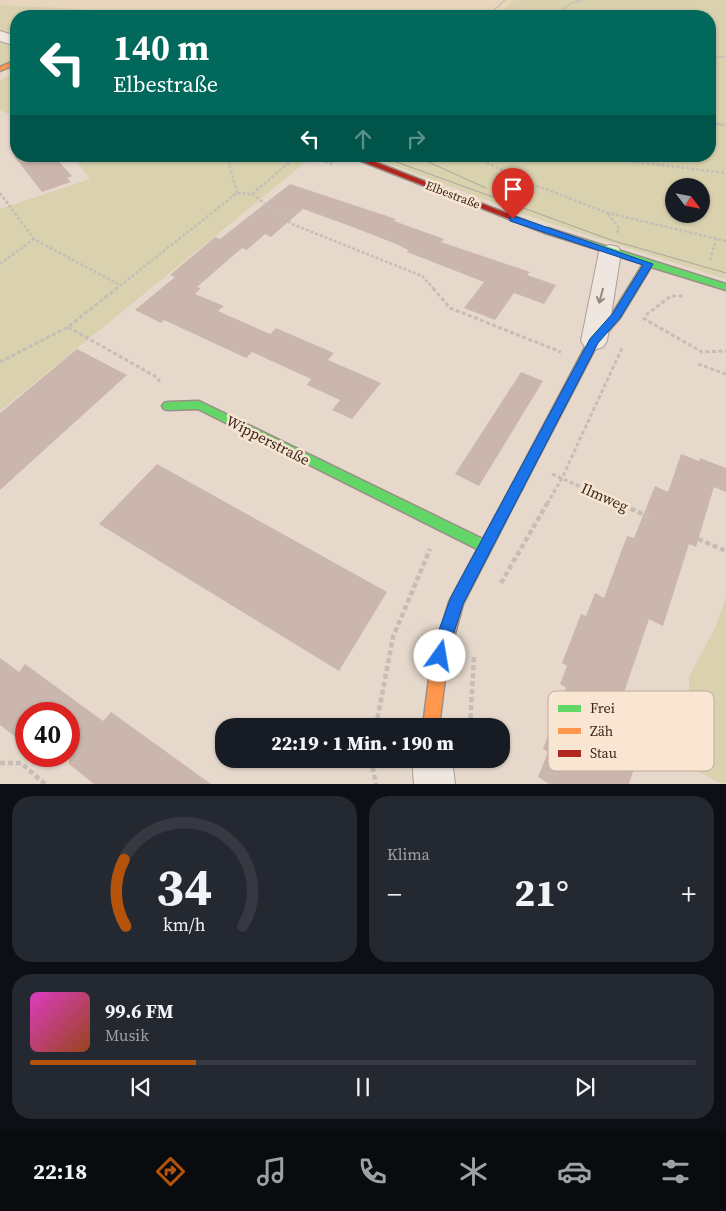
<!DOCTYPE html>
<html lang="de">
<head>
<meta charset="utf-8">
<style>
  body { margin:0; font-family:"Source Serif 4",serif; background:#242831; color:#f1f3f6; height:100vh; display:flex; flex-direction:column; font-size:19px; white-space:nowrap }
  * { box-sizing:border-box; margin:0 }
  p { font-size:16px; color:#9ea1a6 }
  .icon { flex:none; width:28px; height:28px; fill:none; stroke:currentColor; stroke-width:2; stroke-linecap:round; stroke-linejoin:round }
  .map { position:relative; height:784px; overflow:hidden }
  .details { display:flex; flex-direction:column; gap:12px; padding:12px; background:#0d0f14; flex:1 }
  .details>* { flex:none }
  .top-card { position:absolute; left:10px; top:10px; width:706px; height:152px; border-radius:20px; box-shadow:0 1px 4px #0004; background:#00695c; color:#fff; overflow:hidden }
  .needle { width:32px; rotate:122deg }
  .tools { position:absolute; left:665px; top:178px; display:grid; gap:10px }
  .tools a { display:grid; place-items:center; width:45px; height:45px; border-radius:50%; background:#171b24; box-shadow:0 1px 4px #0004; font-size:25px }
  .speed { position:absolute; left:15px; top:702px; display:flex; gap:10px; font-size:25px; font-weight:700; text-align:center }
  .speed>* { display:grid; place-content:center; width:65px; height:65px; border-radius:50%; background:#171b24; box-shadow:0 1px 4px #0004; line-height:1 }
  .speed .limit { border:8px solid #d22; background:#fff; color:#111 }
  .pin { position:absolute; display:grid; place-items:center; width:42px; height:42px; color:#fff; margin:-51px -21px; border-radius:50% 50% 50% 0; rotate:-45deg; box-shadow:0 0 5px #0007 }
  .pin .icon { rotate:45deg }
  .me { position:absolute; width:55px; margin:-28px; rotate:13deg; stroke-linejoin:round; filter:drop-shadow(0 0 4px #0008) }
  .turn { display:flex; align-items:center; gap:18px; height:105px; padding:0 20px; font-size:22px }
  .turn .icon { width:65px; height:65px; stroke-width:2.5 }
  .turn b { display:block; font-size:35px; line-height:42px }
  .lanes { display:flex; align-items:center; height:48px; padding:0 20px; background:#0003; justify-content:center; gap:25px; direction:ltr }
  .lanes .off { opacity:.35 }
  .big { font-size:38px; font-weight:800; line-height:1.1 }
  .details .tile { flex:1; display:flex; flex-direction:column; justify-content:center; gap:8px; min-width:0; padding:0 18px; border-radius:20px; background:#242831 }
  .details .dial { align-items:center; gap:0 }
  .dial svg { height:130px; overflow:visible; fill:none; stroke:#363941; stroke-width:7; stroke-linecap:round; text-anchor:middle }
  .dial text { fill:#f1f3f6; stroke:none }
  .song { display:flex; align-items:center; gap:15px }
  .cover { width:60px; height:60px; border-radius:8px; background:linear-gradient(135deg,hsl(310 70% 55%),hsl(20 70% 35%)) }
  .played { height:5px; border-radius:2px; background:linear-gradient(90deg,#b45309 25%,#363941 25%) }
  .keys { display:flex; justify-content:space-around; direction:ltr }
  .heat { display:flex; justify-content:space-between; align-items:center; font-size:28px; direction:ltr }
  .details .tiles { flex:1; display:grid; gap:12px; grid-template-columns:1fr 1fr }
  .tile:last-child { grid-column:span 2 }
  .trip { position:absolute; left:215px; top:718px; width:295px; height:50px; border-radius:20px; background:#171b24; box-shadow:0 1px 4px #0004; font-weight:800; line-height:50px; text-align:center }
  .dock { display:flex; height:80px; justify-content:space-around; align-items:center; background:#090b0e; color:#9ea1a6 }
  .dock .icon { width:35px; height:35px }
  .dock .on { color:#b45309 }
  .dock b { font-size:22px; color:#f1f3f6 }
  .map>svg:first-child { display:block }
  .farmland { fill:#e7d5bc }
  .green { fill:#dad1ae; fill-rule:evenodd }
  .building { fill:#cab6ad }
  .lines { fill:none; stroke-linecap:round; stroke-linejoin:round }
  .street-casing { stroke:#ab9f96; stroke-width:2 }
  .fast-casing { stroke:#9b8e86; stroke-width:3 }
  .slow-casing { stroke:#9b8e86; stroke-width:3 }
  .jam-casing { stroke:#9b8e86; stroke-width:3 }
  .path-far3 { stroke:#c7bdb6; stroke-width:2; stroke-dasharray:2 1; stroke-linecap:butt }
  .path-far2 { stroke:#c7bdb6; stroke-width:2.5; stroke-dasharray:3 2; stroke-linecap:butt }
  .path-far1 { stroke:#c7bdb6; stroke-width:3; stroke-dasharray:4 2.5; stroke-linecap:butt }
  .path { stroke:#c7bdb6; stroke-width:4.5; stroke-dasharray:5 3; stroke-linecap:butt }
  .street { fill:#eee6df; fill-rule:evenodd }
  .fast { fill:#63d668; fill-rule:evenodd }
  .slow { fill:#ff974d; fill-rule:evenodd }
  .jam { fill:#b3261e; fill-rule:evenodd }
  .tram { stroke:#ada59f; stroke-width:1 }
  .oneway { stroke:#94867e }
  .route { fill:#1a73e8; stroke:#114b97 }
  .labels { text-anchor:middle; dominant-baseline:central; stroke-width:5; stroke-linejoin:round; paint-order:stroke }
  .far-street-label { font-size:12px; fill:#3b251d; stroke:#f8e5d2 }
  .street-label { font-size:15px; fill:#3b251d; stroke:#f8e5d2 }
  .key { fill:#f8e5d2; stroke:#bfab9c; stroke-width:1 }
  .key-label { font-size:14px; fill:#3b251d }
</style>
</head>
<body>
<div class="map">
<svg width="726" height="784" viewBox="0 0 726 784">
  <rect width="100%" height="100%" fill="#e6d9cc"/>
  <path class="farmland" d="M0 0H514L496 16H212L179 12 29 8 0 5Z"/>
  <path class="green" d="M514 0H726V279L546 222 368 156H710V16H496ZM674 186H701V214H674Z
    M0 5 131 12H179L212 16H16V118L0 110V80L14 73 0 68Z
    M73 156H290L306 162 0 411V209L90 179Z
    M726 596V783H720L689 767V677L716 626Z"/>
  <path class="building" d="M14 156H54L72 176 67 178 71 182 42 192Z
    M290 184 396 219 394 221 444 239 441 242 530 272 527 275 556 285 544 304 514 293 495 320 464 308 484 282 407 252 408 250 396 244 350 226 303 209 271 237 265 234 247 250 242 248 197 287 201 288 195 294 224 306 218 311 270 334 276 328 334 353 328 360 381 383 352 419 332 410 340 400 307 385 311 379 252 352 246 358 164 320 161 323 135 310 175 277 170 275 215 237 220 239Z
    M77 349 127 375 0 490V413Z
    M521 372 543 381 479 486 455 474Z
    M681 454 699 461 700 458 726 468V492L714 487 696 547 689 544 663 626 649 619 616 716 627 722 618 749 637 760 629 784H549L538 777 548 752 543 749 566 688 560 684 567 666 562 663 581 614 586 616 595 593 604 598 627 536 634 538 655 486 668 492Z
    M157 464 387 592 339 671 99 524Z
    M0 658 19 672 25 664 103 721 111 712 211 784H94L69 764V714H26V745L0 725Z"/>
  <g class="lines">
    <defs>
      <path id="street" d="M0 31 16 36V46L0 41Z
        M610 245 618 247 621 252 607 341 603 347 594 350 585 347 581 341 599 252 602 247Z
        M412 759H452L455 784H414Z"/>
      <path id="fast" d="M548 228 726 284V290L651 267 620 318 598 343 521 491 517 492 513 491 511 487 590 338 612 314 643 264 545 233V229Z
        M199 401 489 542 491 546 489 550 484 552 479 550 198 409 168 410 164 409 162 406 164 403 168 402Z"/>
      <path id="slow" d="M16 60V64L0 71V67Z
        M517 482 521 483 523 487 463 604 447 663 439 726H423L431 663 449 602 513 483Z"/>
      <path id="jam" d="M348 156H360L552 231 551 233H545Z"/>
    </defs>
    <use href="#street" class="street-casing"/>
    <use href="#fast" class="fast-casing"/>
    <use href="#slow" class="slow-casing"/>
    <use href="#jam" class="jam-casing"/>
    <path class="path-far3" d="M142 16 181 14 194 16
      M488 16 505 0
      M556 16 571 3 583 0
      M710 57H726
      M710 124 726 125"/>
    <path class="path-far2" d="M716 124 726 125
      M227 156 237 193
      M311 156 332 164
      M473 156 527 182 608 213 726 241
      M587 156 726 173
      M0 193 34 239 120 285
      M252 194 292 224 422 276 434 289
      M608 214 619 228 617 233
      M710 260 716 239
      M0 264 34 239
      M116 289 237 193 252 194 297 156"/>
    <path class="path-far1" d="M433 288 450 308 561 352
      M646 315 671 296H683
      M643 318 702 352 726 351
      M68 327 158 378 160 384
      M0 362 68 327 117 288
      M698 364 726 374
      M552 474 619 504
      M547 504 562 478 623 346"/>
    <path class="path" d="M616 502 649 517
      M698 539 726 551
      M501 583 548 502
      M376 726 393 637 430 549
      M470 726 474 657
      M371 759 376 784
      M0 763H21L45 784"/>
    <use href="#street" class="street"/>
    <use href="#fast" class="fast"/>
    <use href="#slow" class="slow"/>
    <use href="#jam" class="jam"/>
    <path class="tram" d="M380 156 614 241 726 273
      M415 156 486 188"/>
  </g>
  <defs><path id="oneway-shaft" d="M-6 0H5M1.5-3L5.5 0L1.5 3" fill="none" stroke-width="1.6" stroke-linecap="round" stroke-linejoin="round" transform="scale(1.25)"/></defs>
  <use class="oneway" href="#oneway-shaft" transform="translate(601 296) rotate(105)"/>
  <path class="route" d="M510 217H517L653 264 620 318 598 343 463 604 445 661 440 663 434 661 432 656 436 638 451 597 590 339 613 313 643 265 510 221Z"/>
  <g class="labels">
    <g class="far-street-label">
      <text transform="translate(453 195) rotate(21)">Elbestraße</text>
    </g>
    <g class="street-label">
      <text transform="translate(268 440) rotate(27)">Wipperstraße</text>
      <text transform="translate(605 497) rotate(24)">Ilmweg</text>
    </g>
  </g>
  <rect x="548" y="691" width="166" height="80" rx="8" class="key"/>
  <rect x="558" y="705" width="23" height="7" fill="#63d668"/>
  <rect x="558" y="728" width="23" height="6" fill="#ff974d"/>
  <rect x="558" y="750" width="23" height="7" fill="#b3261e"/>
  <g class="key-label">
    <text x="590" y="713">Frei</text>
    <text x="590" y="736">Zäh</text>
    <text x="590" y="758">Stau</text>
  </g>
</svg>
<div class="tools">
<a><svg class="needle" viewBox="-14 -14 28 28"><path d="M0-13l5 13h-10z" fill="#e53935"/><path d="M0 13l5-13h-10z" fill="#9ea1a6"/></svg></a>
</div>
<div class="speed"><div class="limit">40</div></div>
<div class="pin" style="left:513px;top:219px;background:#d93025"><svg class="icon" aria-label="arrive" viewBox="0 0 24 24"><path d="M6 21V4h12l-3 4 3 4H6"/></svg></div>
<svg class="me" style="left:440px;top:656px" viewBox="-20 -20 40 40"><circle r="19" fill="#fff"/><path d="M0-13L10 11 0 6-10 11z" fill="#1a73e8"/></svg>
<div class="trip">22:19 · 1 Min. · 190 m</div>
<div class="top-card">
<div class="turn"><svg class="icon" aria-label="left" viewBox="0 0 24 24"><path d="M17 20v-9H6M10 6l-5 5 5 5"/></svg><div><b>140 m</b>Elbestraße</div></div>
<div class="lanes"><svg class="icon" aria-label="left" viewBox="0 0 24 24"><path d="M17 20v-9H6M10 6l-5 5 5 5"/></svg><svg class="icon off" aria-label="ahead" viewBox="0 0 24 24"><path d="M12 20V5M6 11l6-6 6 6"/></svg><svg class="icon off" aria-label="right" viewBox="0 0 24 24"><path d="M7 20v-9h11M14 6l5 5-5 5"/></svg></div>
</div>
</div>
<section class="details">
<div class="tiles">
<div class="tile dial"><svg viewBox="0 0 100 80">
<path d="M14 69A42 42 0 1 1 86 69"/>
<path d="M14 69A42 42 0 0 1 13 28" stroke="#b45309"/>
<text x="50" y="56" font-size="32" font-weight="700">34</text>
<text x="50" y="72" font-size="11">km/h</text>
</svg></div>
<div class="tile"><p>Klima</p>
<div class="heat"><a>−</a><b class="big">21°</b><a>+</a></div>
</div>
<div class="tile">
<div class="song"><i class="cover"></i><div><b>99.6 FM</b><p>Musik</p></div></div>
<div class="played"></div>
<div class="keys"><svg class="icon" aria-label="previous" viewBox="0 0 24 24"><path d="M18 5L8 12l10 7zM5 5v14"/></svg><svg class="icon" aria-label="pause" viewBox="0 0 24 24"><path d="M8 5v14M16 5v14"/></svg><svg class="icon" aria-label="next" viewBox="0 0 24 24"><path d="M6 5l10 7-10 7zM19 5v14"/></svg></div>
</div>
</div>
</section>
<nav class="dock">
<b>22:18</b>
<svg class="icon on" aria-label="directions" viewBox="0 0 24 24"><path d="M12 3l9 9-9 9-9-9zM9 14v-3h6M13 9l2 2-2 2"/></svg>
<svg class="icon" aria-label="music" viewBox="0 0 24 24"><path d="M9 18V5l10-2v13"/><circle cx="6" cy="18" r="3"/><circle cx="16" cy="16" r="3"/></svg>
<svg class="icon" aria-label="phone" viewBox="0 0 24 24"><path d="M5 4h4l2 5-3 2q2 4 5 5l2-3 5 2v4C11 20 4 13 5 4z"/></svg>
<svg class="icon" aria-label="climate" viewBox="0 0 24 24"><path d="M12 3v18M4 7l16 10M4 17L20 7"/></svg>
<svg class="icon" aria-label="car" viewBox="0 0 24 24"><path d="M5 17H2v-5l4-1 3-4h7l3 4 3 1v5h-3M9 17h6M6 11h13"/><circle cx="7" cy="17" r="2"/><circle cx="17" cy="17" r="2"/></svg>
<svg class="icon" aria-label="filters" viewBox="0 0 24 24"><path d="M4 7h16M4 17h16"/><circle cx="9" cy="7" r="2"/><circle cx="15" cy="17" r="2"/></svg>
</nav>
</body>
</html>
